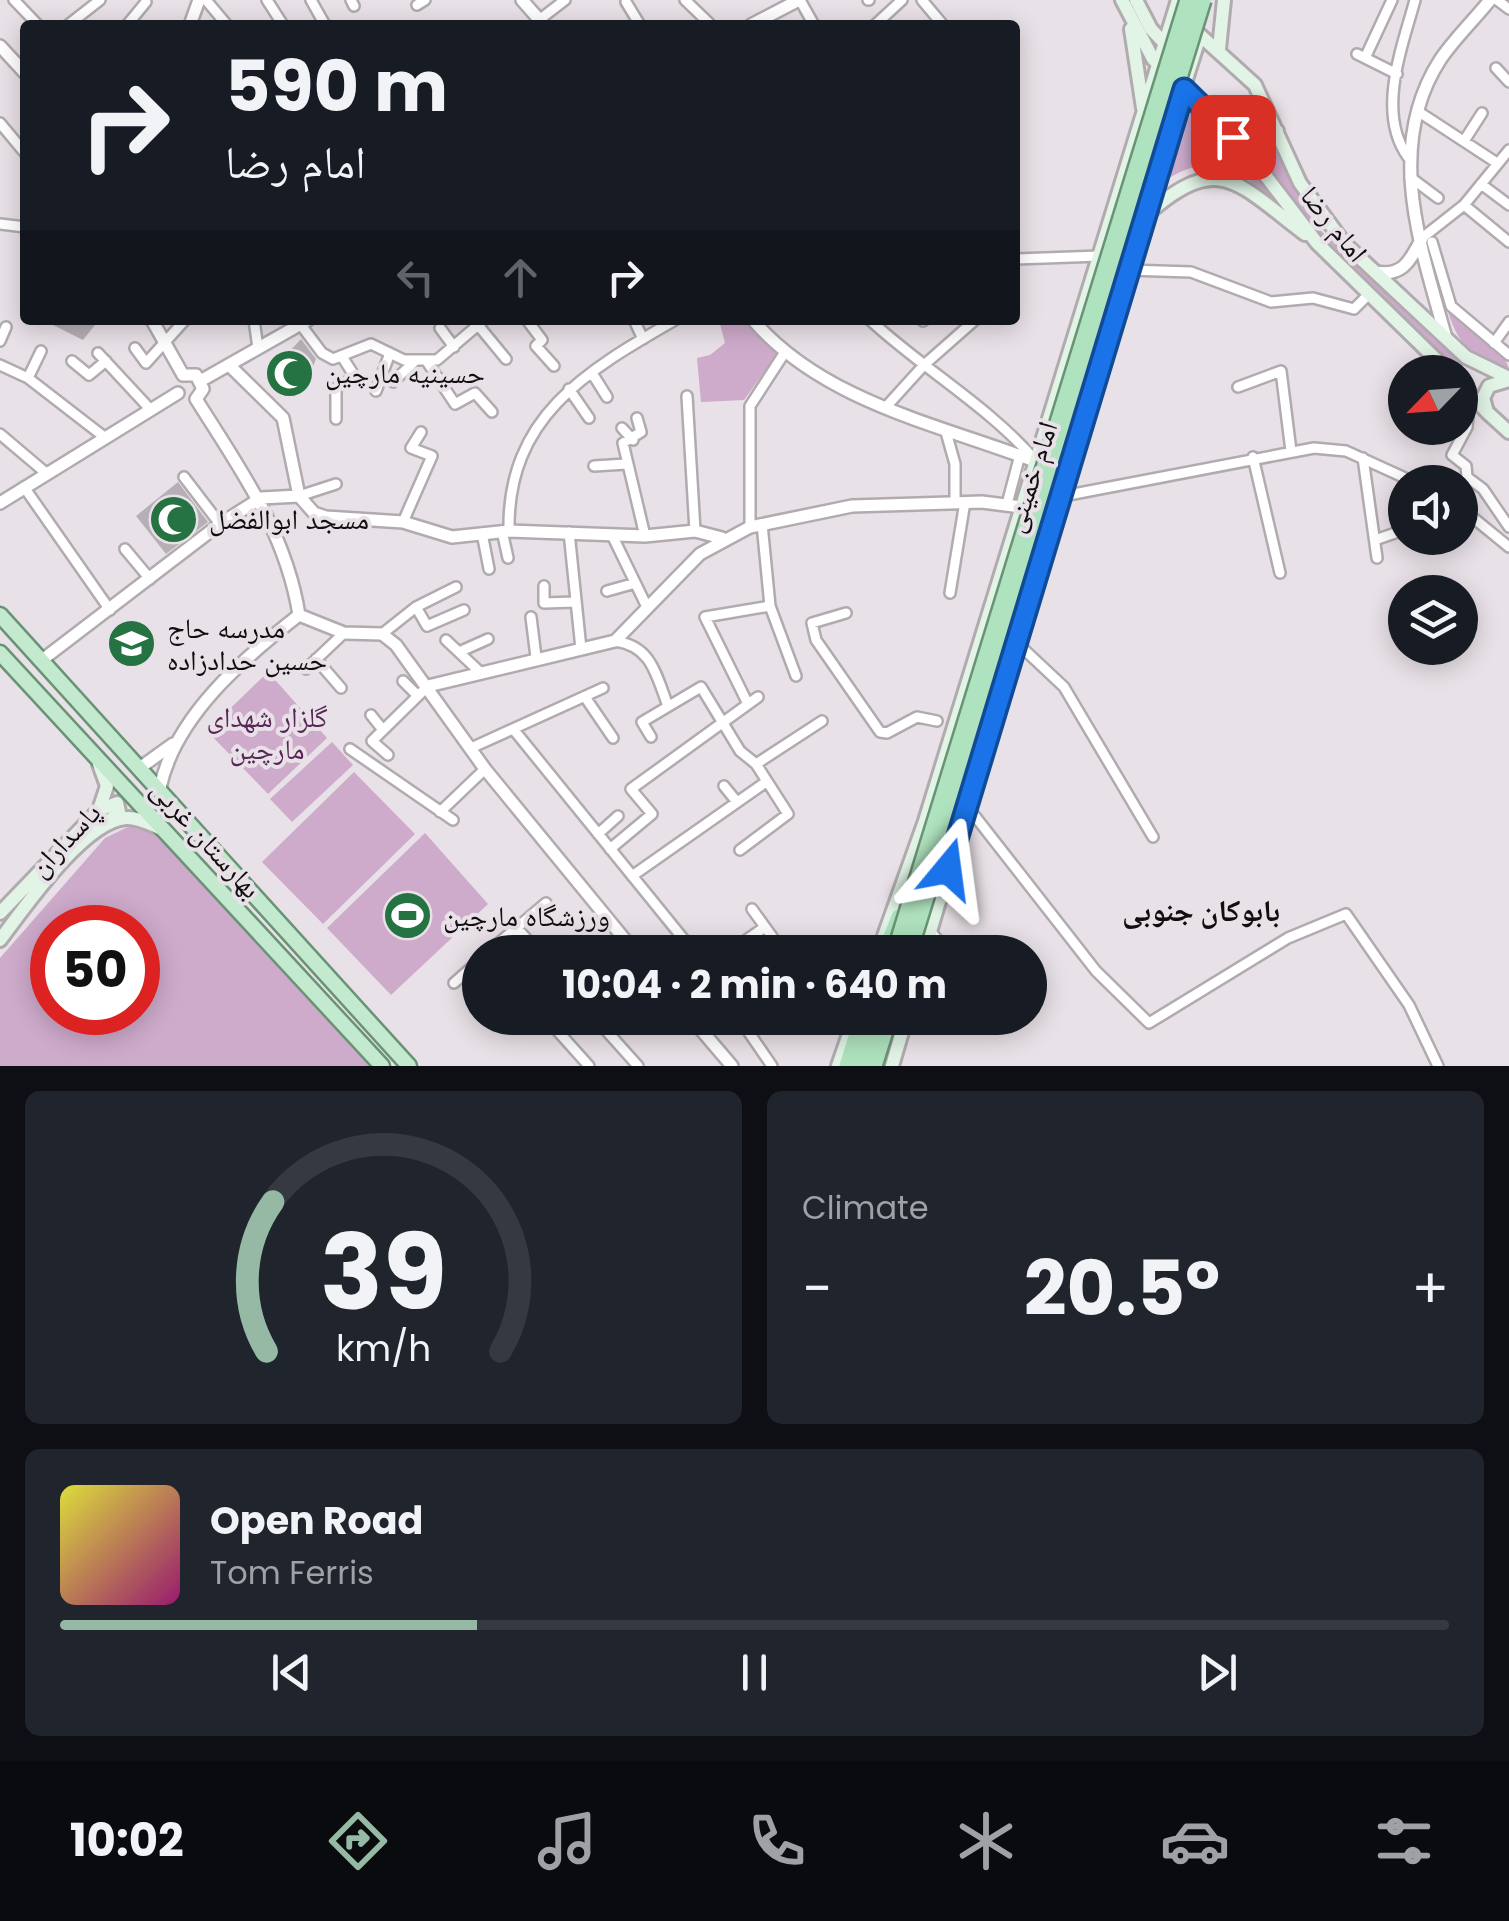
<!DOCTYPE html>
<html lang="en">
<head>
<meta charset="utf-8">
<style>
  body { margin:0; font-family:Poppins,"Noto Naskh Arabic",sans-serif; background:#20242c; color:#f1f3f6; height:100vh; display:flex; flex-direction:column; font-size:38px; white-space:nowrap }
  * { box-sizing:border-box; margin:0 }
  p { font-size:32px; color:#9ea1a6 }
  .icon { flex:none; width:55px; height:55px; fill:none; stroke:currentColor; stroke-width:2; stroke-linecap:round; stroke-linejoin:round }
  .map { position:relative; height:1066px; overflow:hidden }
  .sheet { display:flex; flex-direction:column; gap:25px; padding:25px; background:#0d0f14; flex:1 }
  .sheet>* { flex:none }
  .hud { position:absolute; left:20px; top:20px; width:1000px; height:305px; border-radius:10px; box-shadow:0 5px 25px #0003; background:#171b24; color:#f1f3f6; overflow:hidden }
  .needle { width:65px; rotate:245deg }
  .fabs { position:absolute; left:1388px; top:355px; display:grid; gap:20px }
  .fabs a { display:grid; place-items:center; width:90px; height:90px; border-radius:50%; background:#171b24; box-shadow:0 5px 25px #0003; font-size:50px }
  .speed { position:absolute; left:30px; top:905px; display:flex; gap:20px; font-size:50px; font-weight:700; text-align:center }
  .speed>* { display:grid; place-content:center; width:130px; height:130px; border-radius:50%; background:#171b24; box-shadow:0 5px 25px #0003; line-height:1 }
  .speed .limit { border:15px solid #d22; background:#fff; color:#111 }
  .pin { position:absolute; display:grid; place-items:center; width:85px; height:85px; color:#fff; margin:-42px; border-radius:20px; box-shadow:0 5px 15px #0006 }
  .me { position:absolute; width:110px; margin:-55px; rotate:16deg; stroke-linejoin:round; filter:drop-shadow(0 0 8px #0008) }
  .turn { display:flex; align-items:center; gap:35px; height:210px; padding:0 40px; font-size:45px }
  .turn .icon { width:130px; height:130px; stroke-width:2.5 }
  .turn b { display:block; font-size:70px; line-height:85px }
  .lanes { display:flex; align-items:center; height:95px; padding:0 40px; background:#0003; justify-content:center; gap:50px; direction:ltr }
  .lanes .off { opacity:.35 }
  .big { font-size:75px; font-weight:700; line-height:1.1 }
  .sheet .card { flex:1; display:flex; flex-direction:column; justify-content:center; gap:15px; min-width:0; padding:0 35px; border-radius:15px; background:#20242c }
  .sheet .dial { align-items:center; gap:0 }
  .dial svg { height:260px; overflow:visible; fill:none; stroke:#363941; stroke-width:7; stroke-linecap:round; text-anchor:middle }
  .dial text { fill:#f1f3f6; stroke:none }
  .song { display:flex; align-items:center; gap:30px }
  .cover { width:120px; height:120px; border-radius:15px; background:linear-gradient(135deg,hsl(60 70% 55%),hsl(320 70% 35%)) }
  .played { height:10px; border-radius:5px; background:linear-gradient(90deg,#95b9a5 30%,#363941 30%) }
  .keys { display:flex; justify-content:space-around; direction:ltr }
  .heat { display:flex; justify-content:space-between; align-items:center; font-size:55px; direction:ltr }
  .sheet .tiles { flex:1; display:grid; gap:25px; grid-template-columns:1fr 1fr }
  .card:last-child { grid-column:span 2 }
  .trip { position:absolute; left:462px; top:935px; width:585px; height:100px; border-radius:50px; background:#171b24; box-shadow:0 5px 25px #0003; font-weight:700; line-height:100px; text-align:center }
  .tab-bar { display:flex; height:160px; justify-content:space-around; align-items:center; background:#090b0e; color:#9ea1a6 }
  .tab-bar .icon { width:70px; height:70px }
  .tab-bar .on { color:#95b9a5 }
  .tab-bar b { font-size:45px; color:#f1f3f6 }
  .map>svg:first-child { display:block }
  .green { fill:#ceaacb; fill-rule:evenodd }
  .building { fill:#b6b0b6 }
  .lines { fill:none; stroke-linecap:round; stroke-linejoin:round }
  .minor-casing { stroke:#b1abb0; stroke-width:14 }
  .tertiary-casing { stroke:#b1abb0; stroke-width:16 }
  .secondary-casing { stroke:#b1abb0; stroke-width:18 }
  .primary-casing { stroke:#6a9376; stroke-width:19 }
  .trunk-casing { stroke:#6a9376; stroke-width:20 }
  .minor { stroke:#fff; stroke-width:9 }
  .tertiary { stroke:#fff; stroke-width:11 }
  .secondary { stroke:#e1f4e6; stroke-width:12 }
  .primary { stroke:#c3e9ce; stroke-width:14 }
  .trunk { stroke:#afe2be; stroke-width:15 }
  .trunk-bridge-casing { stroke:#6a9376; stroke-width:20; stroke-linecap:butt }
  .trunk-bridge { stroke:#afe2be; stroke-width:15 }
  .route-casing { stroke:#114b97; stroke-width:25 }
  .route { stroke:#1a73e8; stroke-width:18 }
  .labels { text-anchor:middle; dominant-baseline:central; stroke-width:8; stroke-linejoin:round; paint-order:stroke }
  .street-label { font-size:28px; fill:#100e10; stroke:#e8e1e7 }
  .poi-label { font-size:28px; fill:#100e10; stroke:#e8e1e7; text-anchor:start }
  .park-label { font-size:28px; fill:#582757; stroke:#e8e1e7 }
  .neighbourhood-label { font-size:30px; font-weight:bold; fill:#100e10; stroke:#e8e1e7 }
</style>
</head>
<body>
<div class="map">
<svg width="1509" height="1066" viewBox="0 0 1509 1066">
  <rect width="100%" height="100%" fill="#e8e1e7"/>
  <path class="green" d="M1191 107 1301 228C1259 189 1228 142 1169 178Z
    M1261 135 1268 136 1316 226 1459 360 1463 366 1458 372 1314 232 1256 148 1255 140Z
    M1447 308 1506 361 1509 369C1473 357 1457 345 1447 308Z
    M719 320H744L777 354 744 400 701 402 697 358 710 355 725 343Z
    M268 672 327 738 268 794 207 731Z
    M332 742 353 765 292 822 270 799Z
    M354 772 415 834 323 924 262 862Z
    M134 824 158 832 371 1066H0V958L105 838ZM52 928H138V1012H52Z
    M425 833 488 904 391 995 327 928Z"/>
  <path class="building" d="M55 320H99L83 340 53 325Z
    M301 339 316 359 308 380 291 394 271 381 268 363 282 351 288 353Z
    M178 482 208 522 166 554 136 516Z"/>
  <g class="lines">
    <defs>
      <path id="minor" d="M14 0 38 25
        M206 0 227 25
        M267 0 283 25
        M311 0 325 25
        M351 0 354 6
        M685 0 711 25
        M800 0 814 25
        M868 0H869
        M922 0 943 25
        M1497 0 1509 9
        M626 2 640 25
        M417 5 425 0
        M539 20 565 0
        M68 25 100 0
        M127 25 146 2
        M875 25 902 0
        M1357 54 1397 74
        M1365 58 1392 0
        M1496 68 1509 82
        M1419 112 1497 163
        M0 123 25 153
        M1464 141 1482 113
        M1408 157C1376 113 1402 48 1415 0
        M1410 177 1438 198
        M1481 184 1509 205
        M1464 205 1509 242
        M0 224 25 227
        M1422 238 1464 205 1509 150
        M1432 242 1451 306 1509 355
        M1015 259 1100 256
        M1127 270 1191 272 1271 302 1313 298 1354 309 1367 296
        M254 320 258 348
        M527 320 542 340 536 346 554 366
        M634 320 643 339
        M870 320C923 369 988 406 1035 460
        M923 321 924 320
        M301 325 322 353 333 359 371 344 404 360H437L484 320
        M478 325 506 359
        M440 328 454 347
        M0 341 6 327
        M1494 343 1509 322
        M135 348 146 363 185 320
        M98 353 150 409
        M426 360 455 404 475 393 492 412
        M72 361 89 375 106 361
        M0 365 28 378 103 436
        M592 373 607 397
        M28 378 41 351
        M393 382 416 360
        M1238 387 1281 371 1291 451
        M569 389 589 418
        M376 391 390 353
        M1470 394 1467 427 1452 455 1466 466 1467 477 1483 489 1509 527
        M687 396 695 531
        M885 408 924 365 975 320
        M637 418 641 432 623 443 645 536
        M336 419V388L355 377 343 358
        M622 428 633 440
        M946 432 955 464V502
        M0 434 46 473
        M1253 457 1280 573
        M1363 458 1377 558
        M594 466 626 464
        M184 477 220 524
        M24 487 110 610
        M299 496 336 484
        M1058 497 1314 448 1346 451 1414 482
        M1007 504 1020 455
        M1460 507 1509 547
        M403 522 432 456 411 448 421 432
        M762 524 770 606 796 676
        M750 527V406L785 352
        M502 531 508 558
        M509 531C507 417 586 371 675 320
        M569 532 581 649
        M482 533 489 569
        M612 535 646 605
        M1375 540 1398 532
        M125 549 150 579
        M544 586V603L575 602
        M607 591 632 584
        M950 593 965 502
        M416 607 427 626 464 610
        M846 613 812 623 816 640 880 732 887 733 917 717 937 721
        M531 617 536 657
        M382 634 416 607 456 587
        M446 640 480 672
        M615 641C652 646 656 675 668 706
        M1015 641 1064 687 1153 837
        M459 652 488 639
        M316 659 341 688
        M306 669 344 633
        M403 681 417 695
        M585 697 613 738
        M748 704 705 617 770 606
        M371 715 383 730
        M514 730 694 952
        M651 737 642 722 701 687 740 751 756 764 788 814 740 850
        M471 748 603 688
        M350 749 453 820
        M388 755 372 741 428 686
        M756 764 822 721
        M724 786 737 802
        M967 806 1096 971 1149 1023 1288 938 1346 914 1409 1005 1438 1066
        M440 812 485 769
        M598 834 618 816
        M610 849 652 814 631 789 758 697
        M632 876 766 782
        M752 909 773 938
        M517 928 538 952
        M931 932 948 952
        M488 952 546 903
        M729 952 765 927
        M454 983 480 960
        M546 1018 589 1066
        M595 1018 638 1066
        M739 1018 772 1066"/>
      <path id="tertiary" d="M522 0 544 25
        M190 25 199 0
        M751 25 799 0
        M0 46 25 73
        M1375 272C1403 277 1410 261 1422 238
        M152 320 183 375
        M753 320C823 402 941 425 1037 462
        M1446 338C1421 247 1384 147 1440 60 1454 39 1474 20 1490 0
        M229 365 283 418 299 496
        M183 375H196L203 389 196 399
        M202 380 308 320
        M196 399C240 469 286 532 299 615
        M0 503 178 393
        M299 615 344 633 382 634 396 645 485 769 635 952
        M42 660 220 524 261 498 299 496 314 513 326 517 403 522 452 537 509 531 645 536 695 531 722 538
        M428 686 615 641 700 554 750 527 852 506 982 502 1021 507
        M141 767 173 744
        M160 788C175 716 244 658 299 615
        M691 1018 732 1066"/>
      <path id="secondary" d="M1122 0 1153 59 1164 70
        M1136 0 1151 29 1167 46
        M1191 27 1255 85 1300 183 1344 243 1466 357 1509 378
        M1131 29 1143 108
        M1219 49 1224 0
        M1179 84 1249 154 1317 243 1449 372
        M1174 117 1197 45
        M1249 154 1247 144C1255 130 1262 129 1277 131
        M1144 217C1219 150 1236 182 1305 234
        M1509 380 1489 386 1483 398 1487 412 1509 432
        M1460 383 1486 411
        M99 810 117 803 119 812 109 821
        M0 913 99 810 107 786 99 764
        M884 936 925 821 1178 0
        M0 940C25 907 84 821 126 818 139 817 151 825 162 829
        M924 952 1088 399
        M838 1066 854 1020
        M892 1066 906 1018"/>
      <path id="primary" d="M0 615 409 1066
        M0 653 382 1066"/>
      <path id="trunk" d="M885 952 899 917
        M847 1066 862 1018
        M860 1066 875 1018
        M874 1066 889 1018"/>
    </defs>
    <use href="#minor" class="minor-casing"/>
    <use href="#tertiary" class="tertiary-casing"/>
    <use href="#secondary" class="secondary-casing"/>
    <use href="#primary" class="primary-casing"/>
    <use href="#trunk" class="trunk-casing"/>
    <use href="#minor" class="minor"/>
    <use href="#tertiary" class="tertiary"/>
    <use href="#secondary" class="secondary"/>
    <use href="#primary" class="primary"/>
    <use href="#trunk" class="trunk"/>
    <defs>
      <path id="trunk-bridge" d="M895 952 1188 0
        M909 952 1203 0"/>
    </defs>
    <use href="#trunk-bridge" class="trunk-bridge-casing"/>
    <use href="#trunk-bridge" class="trunk-bridge"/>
  </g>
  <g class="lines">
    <defs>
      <path id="route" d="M948 869 1184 89 1233 137"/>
    </defs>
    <use href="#route" class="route-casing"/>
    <use href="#route" class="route"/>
  </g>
  <defs>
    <symbol id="mosque-disc" viewBox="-11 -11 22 22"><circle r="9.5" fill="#257342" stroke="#e8e1e7"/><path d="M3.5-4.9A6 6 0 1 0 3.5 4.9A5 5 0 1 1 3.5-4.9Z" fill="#fff"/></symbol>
    <symbol id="school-disc" viewBox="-11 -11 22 22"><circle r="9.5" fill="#257342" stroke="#e8e1e7"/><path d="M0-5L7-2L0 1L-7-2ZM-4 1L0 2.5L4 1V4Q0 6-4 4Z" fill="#fff"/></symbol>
    <symbol id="stadium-disc" viewBox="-11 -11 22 22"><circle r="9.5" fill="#257342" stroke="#e8e1e7"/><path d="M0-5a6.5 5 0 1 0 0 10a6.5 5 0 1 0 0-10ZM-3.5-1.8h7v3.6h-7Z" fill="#fff"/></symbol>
  </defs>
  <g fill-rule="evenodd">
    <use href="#mosque-disc" x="262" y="346" width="55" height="55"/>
    <use href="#mosque-disc" x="146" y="492" width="55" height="55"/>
    <use href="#school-disc" x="104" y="616" width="55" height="55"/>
    <use href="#stadium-disc" x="380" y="888" width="55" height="55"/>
  </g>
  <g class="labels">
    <g class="street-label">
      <text transform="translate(1334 224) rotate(51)">امام رضا</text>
      <text transform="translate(1031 477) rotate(-72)">امام خمینی</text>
      <text transform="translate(206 839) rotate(48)">بهارستان غربی</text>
      <text transform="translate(65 840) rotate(-47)">پاسداران</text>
    </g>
    <g class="poi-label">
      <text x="325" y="373">حسینیه مارچین</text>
      <text x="209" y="519">مسجد ابوالفضل</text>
      <text x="167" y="628">مدرسه حاج<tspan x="167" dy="32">حسین حدادزاده</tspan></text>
      <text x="443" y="916">ورزشگاه مارچین</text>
    </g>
    <g class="park-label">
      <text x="267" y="717">گلزار شهدای<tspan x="267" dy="32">مارچین</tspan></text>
    </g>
    <g class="neighbourhood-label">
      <text x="1201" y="910">بابوکان جنوبی</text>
    </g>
  </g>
</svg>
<div class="fabs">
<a><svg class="needle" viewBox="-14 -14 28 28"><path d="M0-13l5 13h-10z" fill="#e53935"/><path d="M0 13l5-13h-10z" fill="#9ea1a6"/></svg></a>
<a><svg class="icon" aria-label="sound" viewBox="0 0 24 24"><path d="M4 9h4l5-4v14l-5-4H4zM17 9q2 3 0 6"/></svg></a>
<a><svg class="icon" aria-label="layers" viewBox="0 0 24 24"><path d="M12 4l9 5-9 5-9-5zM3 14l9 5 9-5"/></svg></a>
</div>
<div class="speed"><div class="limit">50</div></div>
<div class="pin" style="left:1233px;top:137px;background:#d93025"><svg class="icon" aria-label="arrive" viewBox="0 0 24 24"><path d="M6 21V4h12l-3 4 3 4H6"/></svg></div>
<svg class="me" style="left:948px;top:869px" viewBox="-20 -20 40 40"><path d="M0-17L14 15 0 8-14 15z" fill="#1a73e8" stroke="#fff" stroke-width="4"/></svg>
<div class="trip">10:04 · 2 min · 640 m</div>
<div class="hud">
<div class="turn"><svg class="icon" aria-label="right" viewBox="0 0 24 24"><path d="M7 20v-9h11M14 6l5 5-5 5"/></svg><div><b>590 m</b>امام رضا</div></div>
<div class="lanes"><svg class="icon off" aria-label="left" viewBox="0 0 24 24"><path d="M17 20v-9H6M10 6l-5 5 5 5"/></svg><svg class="icon off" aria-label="ahead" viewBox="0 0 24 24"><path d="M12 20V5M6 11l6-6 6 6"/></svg><svg class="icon" aria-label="right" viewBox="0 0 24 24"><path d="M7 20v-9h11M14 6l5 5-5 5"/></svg></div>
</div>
</div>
<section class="sheet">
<div class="tiles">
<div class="card dial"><svg viewBox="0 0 100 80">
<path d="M14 69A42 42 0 1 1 86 69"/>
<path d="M14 69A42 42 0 0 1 16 23" stroke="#95b9a5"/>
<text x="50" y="56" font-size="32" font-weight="700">39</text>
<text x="50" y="72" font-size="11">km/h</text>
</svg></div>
<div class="card"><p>Climate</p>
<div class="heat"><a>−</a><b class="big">20.5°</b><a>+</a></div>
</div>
<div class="card">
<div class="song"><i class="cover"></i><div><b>Open Road</b><p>Tom Ferris</p></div></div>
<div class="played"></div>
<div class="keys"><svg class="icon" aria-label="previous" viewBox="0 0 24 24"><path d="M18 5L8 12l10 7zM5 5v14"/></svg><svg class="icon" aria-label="pause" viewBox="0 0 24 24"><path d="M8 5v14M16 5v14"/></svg><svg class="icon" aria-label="next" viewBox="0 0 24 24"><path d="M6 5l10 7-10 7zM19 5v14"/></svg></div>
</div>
</div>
</section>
<nav class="tab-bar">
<b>10:02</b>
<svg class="icon on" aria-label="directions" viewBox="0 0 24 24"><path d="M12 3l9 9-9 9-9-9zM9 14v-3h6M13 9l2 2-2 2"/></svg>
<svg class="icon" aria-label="music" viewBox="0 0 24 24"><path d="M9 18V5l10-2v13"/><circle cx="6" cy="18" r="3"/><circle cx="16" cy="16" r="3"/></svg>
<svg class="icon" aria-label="phone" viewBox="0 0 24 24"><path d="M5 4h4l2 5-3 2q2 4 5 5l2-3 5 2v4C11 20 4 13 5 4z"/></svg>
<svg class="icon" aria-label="climate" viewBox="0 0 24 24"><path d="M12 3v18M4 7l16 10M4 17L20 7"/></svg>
<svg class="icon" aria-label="car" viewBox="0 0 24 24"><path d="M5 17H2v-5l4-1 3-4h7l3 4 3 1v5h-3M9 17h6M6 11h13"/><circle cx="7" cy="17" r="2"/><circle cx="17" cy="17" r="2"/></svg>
<svg class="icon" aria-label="filters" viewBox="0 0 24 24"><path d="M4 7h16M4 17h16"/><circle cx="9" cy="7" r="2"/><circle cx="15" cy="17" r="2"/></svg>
</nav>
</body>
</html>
